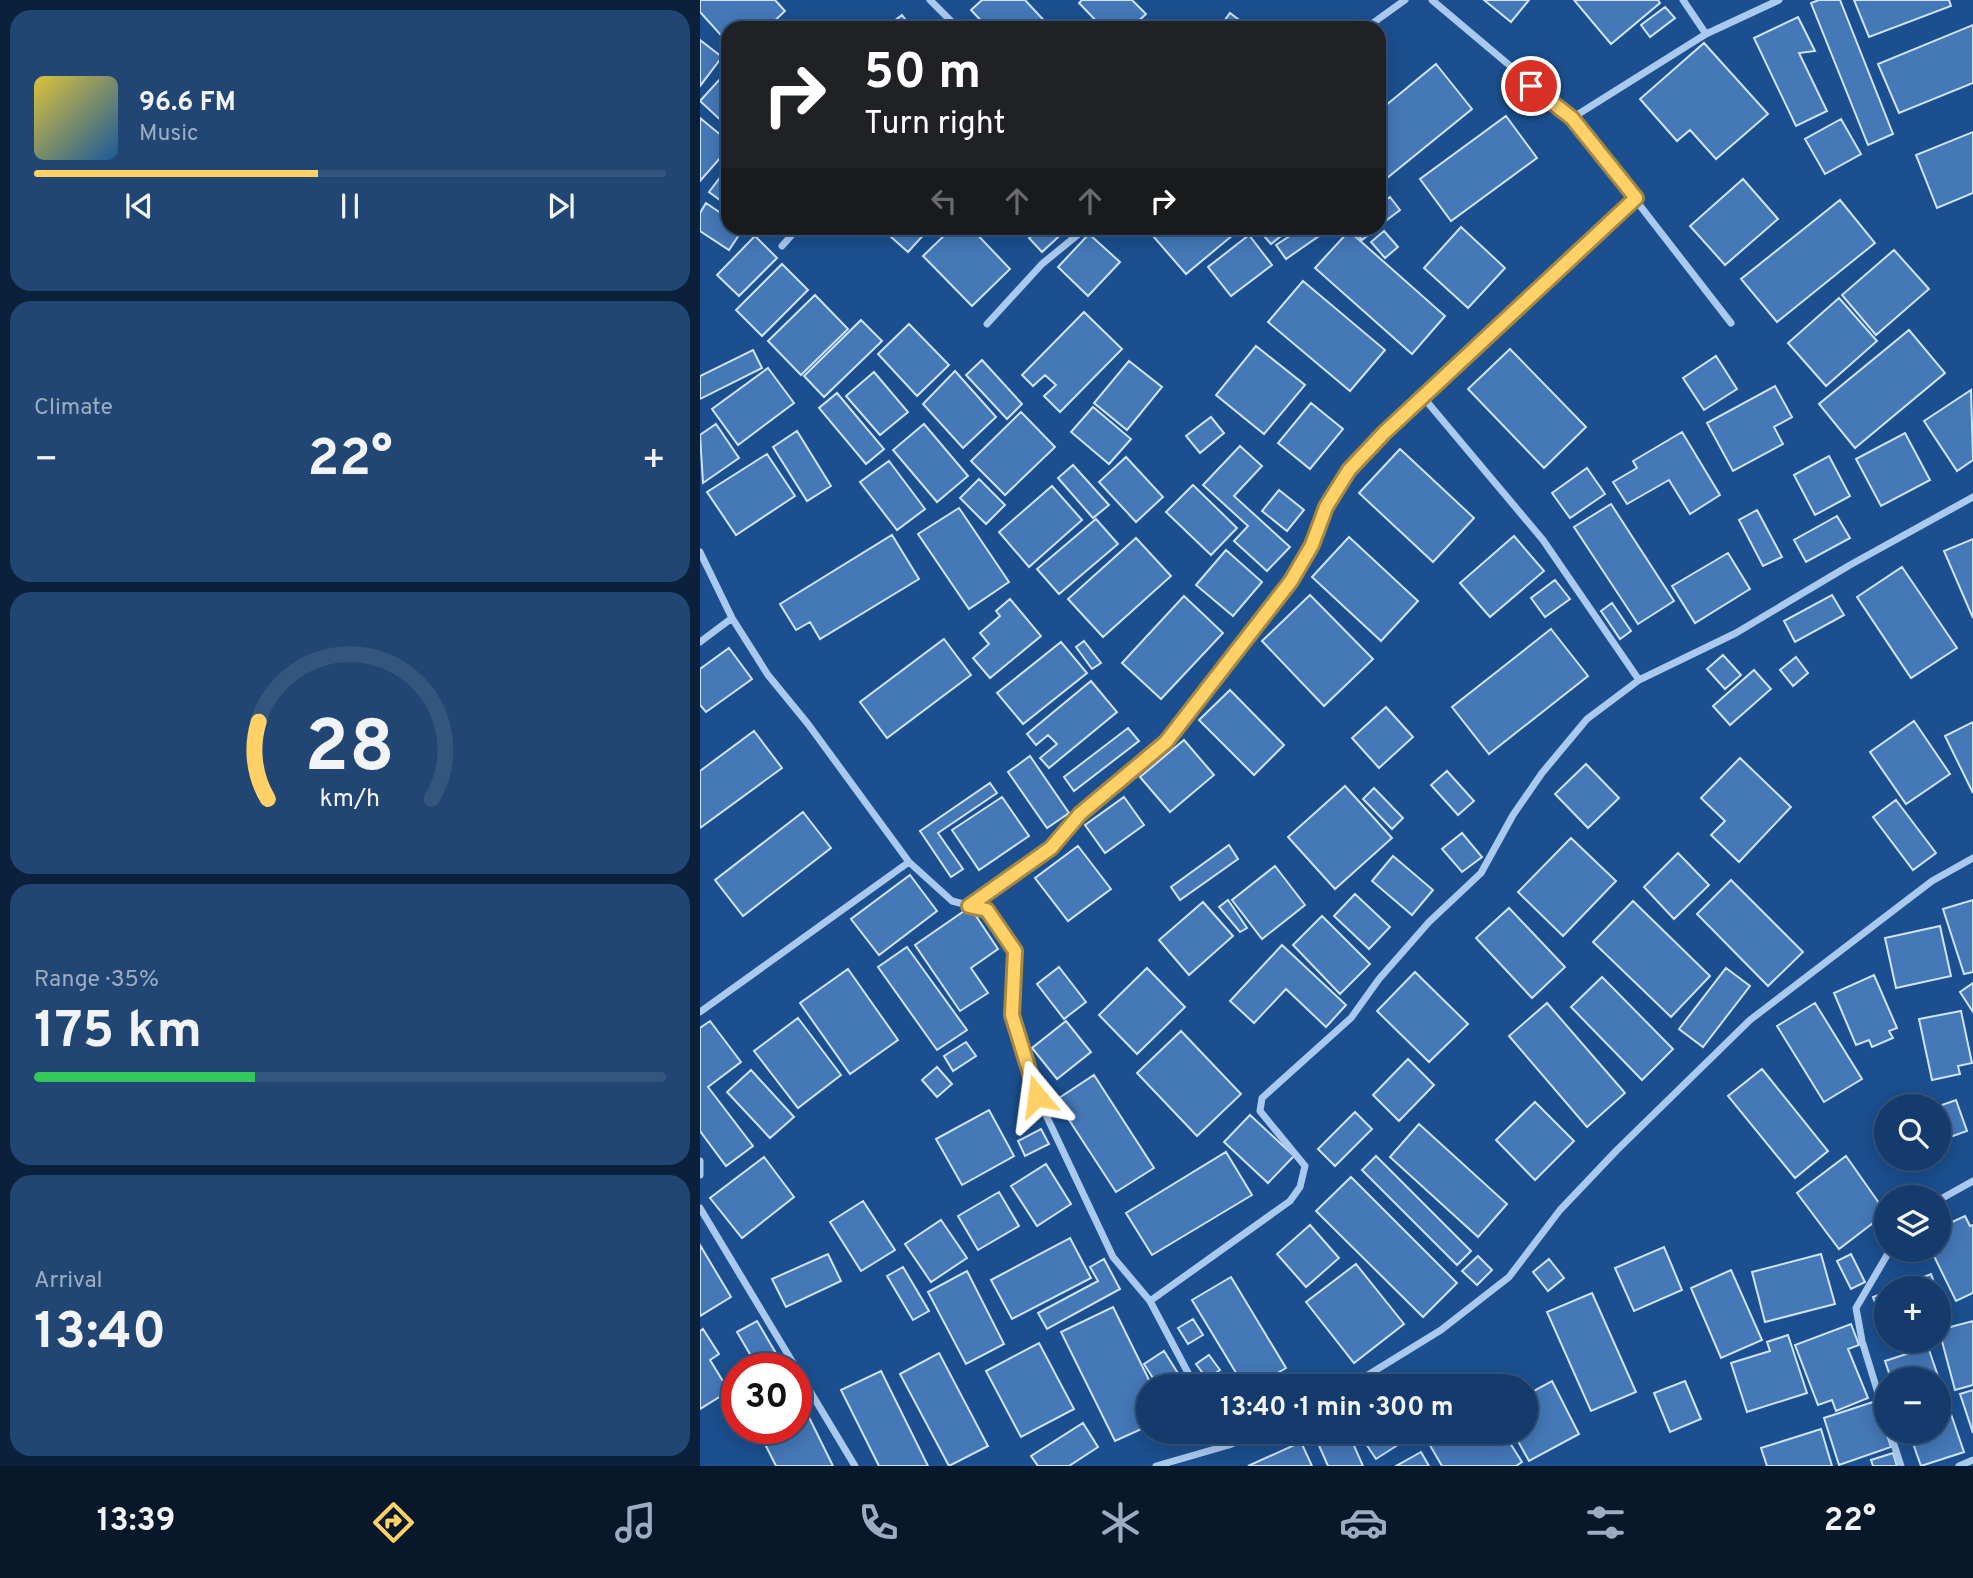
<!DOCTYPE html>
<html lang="en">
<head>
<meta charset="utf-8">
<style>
  body { margin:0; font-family:Overpass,sans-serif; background:#214673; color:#f1f3f6; height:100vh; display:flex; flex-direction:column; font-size:26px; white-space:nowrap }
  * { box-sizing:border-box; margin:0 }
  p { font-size:23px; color:#9dadc1 }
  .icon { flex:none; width:38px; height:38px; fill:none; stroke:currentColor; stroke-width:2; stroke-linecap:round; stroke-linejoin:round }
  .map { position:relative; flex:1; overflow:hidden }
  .panel { display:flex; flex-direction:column; gap:10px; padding:10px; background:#0b203b; width:700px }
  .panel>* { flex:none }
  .top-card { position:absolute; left:21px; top:21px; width:665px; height:214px; border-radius:21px; box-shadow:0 4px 18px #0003,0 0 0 2px #33557e; background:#202124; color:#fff; overflow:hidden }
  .controls { position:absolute; left:1174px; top:1094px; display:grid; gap:14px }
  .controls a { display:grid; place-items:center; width:77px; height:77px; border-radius:50%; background:#143b6b; box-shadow:0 4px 18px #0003,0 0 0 2px #33557e; font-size:35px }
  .speed { position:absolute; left:21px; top:1353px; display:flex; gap:14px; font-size:35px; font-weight:700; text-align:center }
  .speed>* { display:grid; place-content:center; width:91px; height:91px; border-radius:50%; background:#143b6b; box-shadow:0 4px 18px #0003,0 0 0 2px #33557e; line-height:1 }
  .speed .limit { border:10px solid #d22; background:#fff; color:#111 }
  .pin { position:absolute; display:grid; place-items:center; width:60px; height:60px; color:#fff; margin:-30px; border:4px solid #fff; border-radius:50%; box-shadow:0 2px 7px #0007 }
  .me { position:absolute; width:77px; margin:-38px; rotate:344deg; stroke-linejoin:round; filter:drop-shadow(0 0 5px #0008) }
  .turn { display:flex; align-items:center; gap:24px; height:147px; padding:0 28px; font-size:32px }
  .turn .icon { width:91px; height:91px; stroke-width:2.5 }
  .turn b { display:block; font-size:49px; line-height:60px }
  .lanes { display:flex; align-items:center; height:66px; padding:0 28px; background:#0003; justify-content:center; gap:35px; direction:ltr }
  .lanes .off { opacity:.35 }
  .big { font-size:52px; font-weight:700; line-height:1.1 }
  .panel .card { flex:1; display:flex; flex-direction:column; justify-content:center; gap:10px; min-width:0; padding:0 24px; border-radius:21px; background:#214673 }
  .panel .dial { align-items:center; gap:0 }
  .dial svg { height:182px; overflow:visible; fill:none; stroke:#33557e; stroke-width:7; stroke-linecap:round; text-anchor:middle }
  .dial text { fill:#f1f3f6; stroke:none }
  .song { display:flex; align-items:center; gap:21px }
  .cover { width:84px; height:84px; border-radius:10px; background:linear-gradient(135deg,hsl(50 70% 55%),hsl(210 70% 35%)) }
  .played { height:7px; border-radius:4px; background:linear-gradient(90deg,#ffd166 45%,#33557e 45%) }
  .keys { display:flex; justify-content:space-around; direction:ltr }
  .heat { display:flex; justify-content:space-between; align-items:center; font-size:38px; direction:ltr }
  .charge { height:10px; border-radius:5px; background:linear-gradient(90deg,#34c759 35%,#33557e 0) }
  .trip { position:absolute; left:436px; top:1374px; width:402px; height:70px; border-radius:35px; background:#143b6b; box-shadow:0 4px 18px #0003,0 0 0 2px #33557e; font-weight:700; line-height:70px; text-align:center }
  .tab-bar { display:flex; height:112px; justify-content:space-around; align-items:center; background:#08182b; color:#9dadc1 }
  .tab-bar .icon { width:49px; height:49px }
  .tab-bar .on { color:#ffd166 }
  .tab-bar b { font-size:32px; color:#f1f3f6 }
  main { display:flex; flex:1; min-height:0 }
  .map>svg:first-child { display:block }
  .building { fill:#4478b7; stroke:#cfe3fa; stroke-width:2 }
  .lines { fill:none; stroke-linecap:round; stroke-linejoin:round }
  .street { stroke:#a9c9ee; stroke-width:7 }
  .route-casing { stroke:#a68842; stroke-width:18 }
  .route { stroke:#ffd166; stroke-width:12 }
</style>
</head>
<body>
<main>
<section class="panel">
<div class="card">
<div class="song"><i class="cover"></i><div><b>96.6 FM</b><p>Music</p></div></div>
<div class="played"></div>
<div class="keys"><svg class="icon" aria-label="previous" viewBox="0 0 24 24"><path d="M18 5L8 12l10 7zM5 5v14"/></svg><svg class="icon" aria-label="pause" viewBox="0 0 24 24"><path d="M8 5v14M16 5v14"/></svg><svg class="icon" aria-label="next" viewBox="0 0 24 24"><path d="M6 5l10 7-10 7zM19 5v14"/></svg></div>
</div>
<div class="card"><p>Climate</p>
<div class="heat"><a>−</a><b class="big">22°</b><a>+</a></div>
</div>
<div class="card dial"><svg viewBox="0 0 100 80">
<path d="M14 69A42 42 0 1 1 86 69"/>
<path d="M14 69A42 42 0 0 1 10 35" stroke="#ffd166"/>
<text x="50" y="56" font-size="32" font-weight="700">28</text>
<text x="50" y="72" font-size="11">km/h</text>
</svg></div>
<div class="card"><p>Range · 35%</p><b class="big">175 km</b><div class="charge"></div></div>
<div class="card"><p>Arrival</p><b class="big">13:40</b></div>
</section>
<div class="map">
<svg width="1273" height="1466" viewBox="0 0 1273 1466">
  <rect width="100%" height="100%" fill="#1b4f8f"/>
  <path class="building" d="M0 0H75L85 11 67 28H28V43L0 12Z
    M282 0H325L351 28H288L271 10Z
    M382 0H432L446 14 431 28H403L379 3Z
    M784 0H829L811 22Z
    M874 0H958L960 3 911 44Z
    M1119 0H1140L1193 134 1168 145 1111 3Z
    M1154 0H1249L1251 6 1169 37Z
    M965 7 975 18 950 37 941 25Z
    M530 13 550 28H519Z
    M202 15 212 28H185Z
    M1098 17 1115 51 1099 53 1127 111 1096 126 1054 38Z
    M1273 25V83L1199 113 1178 64Z
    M0 40 22 57 0 86Z
    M1004 43 1068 114 1016 159 990 130 977 141 940 99Z
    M736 64 772 109 687 178 679 168V111Z
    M28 70V127L0 101Z
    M806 116 837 158 751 221 720 179Z
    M0 118 28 141V149L0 181Z
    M1141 119 1161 154 1125 174 1105 139Z
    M1273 132V193L1237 208 1216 155Z
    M28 167V206L9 192Z
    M1043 179 1078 219 1025 265 990 226Z
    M690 197 700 210 679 226V205Z
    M1140 200 1175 243 1077 322 1041 279Z
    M6 203 28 218V228L43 229 29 250 0 231V213Z
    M761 227 805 268 768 308 724 268Z
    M181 228H224L227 231 208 252Z
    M252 228H271L310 269 272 306 223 256Z
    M341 228H368L342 252 329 238Z
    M446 228H537L539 230 486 274Z
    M557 228H591L571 244Z
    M602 228H618L622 234 586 259 576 245Z
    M652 228H677L662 240Z
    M649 231 745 316 712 354 615 268Z
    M684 231 698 247 685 258 671 242Z
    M389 234 420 262 388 296 358 267Z
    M549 235 572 265 531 296 508 267Z
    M55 236 77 258 39 296 17 275Z
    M1194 250 1229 289 1176 335 1142 295Z
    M82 264 108 290 62 336 36 310Z
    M603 281 685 350 650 391 568 322Z
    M115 295 148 329 101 375 68 341Z
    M1139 298 1177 341 1126 386 1088 343Z
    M384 312 422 349 360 412 344 396 356 385 345 375 333 386 322 375Z
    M161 320 182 341 124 397 104 376Z
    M209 324 249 365 217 396 178 354Z
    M1209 330 1245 373 1155 448 1119 404Z
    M556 346 605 385 564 434 516 395Z
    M810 349 886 427 844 468 768 389Z
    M53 350 62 368 0 399V376Z
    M1016 356 1037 389 1004 410 983 378Z
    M282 360 322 404 307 419 266 375Z
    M429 361 462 387 427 430 394 403Z
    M68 368 94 403 38 445 12 409Z
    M255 371 296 417 263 448 223 404Z
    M174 372 208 412 180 435 146 396Z
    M1075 386 1092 417 1074 427 1083 444 1033 471 1007 423Z
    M1271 390 1273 460 1257 471 1224 421Z
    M137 393 184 449 166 464 119 408Z
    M611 403 643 429 610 469 578 443Z
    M393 407 431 439 409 464 371 432Z
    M321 412 355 447 305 495 271 461Z
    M511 417 524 433 500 453 486 436Z
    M16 424 39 458 3 483 0 435Z
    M224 424 268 476 237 502 193 450Z
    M97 431 131 486 107 501 73 447Z
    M982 432 1020 495 990 514 969 480 927 504 913 482 937 468 933 461Z
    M1205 433 1230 480 1181 506 1156 459Z
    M540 446 562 466 534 496 590 547 567 571 534 541 548 526 503 485Z
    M700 449 774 518 733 562 659 493Z
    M67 454 95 496 36 535 7 492Z
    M1129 456 1150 496 1115 515 1094 475Z
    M426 457 463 497 436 522 399 482Z
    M189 461 225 509 197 530 160 482Z
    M373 465 409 505 393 518 358 478Z
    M887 468 905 494 870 518 852 493Z
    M279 479 305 505 286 524 260 498Z
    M493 485 537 528 511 555 466 512Z
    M352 486 382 520 329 567 299 532Z
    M579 490 604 510 587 531 562 511Z
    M911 504 974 601 938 624 874 527Z
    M259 508 309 582 269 609 218 534Z
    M1057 510 1082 557 1063 566 1039 520Z
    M1137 516 1150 538 1106 562 1094 540Z
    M396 519 418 544 359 594 337 569Z
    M192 535 219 579 120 639 110 622 96 630 80 604Z
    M814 536 844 571 790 617 760 583Z
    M649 537 718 601 681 641 612 577Z
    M436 538 471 576 403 637 368 599Z
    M1273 539V618L1244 551Z
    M526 550 562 582 533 616 496 585Z
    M1028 553 1050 589 995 623 972 586Z
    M1202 567 1257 648 1211 678 1157 597Z
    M855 580 870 599 845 617 831 598Z
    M610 595 673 659 624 706 562 641Z
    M1132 595 1144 615 1095 642 1084 621Z
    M484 596 523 633 461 699 422 663Z
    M310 599 341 636 290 678 273 658 289 644 280 633 300 616 296 611Z
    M912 603 931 631 920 639 901 611Z
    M851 629 888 676 789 754 752 707Z
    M244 639 271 675 187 738 160 702Z
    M384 641 401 663 392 669 376 647Z
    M361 642 387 673 323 724 297 693Z
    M29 648 52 679 6 712 0 705V669Z
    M1023 655 1041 675 1025 689 1007 669Z
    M1096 657 1108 673 1093 686 1080 670Z
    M1054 670 1071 689 1030 725 1013 706Z
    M391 681 417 712 349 768 340 758 357 744 348 735 336 745 327 734Z
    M530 690 584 745 554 775 499 720Z
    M686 707 713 737 679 768 652 738Z
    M1214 721 1250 774 1206 804 1170 752Z
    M1273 722V793L1245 736Z
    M428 728 439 741 374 791 364 777Z
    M54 731 82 768 0 828V771Z
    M484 740 514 775 470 812 440 777Z
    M330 756 369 813 347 828 308 772Z
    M1040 758 1091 807 1039 862 1011 835 1025 821 1001 798Z
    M886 764 919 798 888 828 855 794Z
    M747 771 774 801 758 815 731 785Z
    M290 783 297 793 238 833 263 869 251 877 220 831Z
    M645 786 692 838 635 889 588 837Z
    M674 788 703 818 692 829 663 799Z
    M302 797 329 836 279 870 252 830Z
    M424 797 444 825 405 853 385 825Z
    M1196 800 1236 853 1213 870 1173 817Z
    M103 812 131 848 43 916 15 880Z
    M762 833 782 857 762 872 742 849Z
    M871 838 916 881 863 936 818 892Z
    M529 845 538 859 480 900 471 887Z
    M378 846 411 889 368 921 335 878Z
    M978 853 1009 885 974 919 944 887Z
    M693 856 733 890 712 915 672 881Z
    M575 866 605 905 562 939 532 900Z
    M210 875 237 911 179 955 151 919Z
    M1031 880 1103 952 1068 986 997 914Z
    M655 894 690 927 669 949 634 916Z
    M528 900 547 928 540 932 519 907Z
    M1273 900V972L1264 974 1243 909Z
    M933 901 1010 976 971 1017 893 942Z
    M503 902 533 936 489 975 459 940Z
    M270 907 298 949 271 968 288 993 260 1011 215 945Z
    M809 908 865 967 832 998 776 938Z
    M622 916 670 964 640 994 593 945Z
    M1240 926 1251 976 1196 988 1185 938Z
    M582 945 646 1005 626 1027 586 989 554 1023 530 1001Z
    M207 947 267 1030 237 1050 178 967Z
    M359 967 386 1002 364 1019 337 984Z
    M447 968 485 1007 437 1054 399 1015Z
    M1026 968 1050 986 1003 1047 979 1029Z
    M148 969 198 1040 150 1074 100 1003Z
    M715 972 768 1024 729 1062 677 1011Z
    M1174 975 1197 1028 1189 1031 1193 1038 1172 1047 1169 1040 1156 1045 1134 993Z
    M902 977 973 1049 942 1080 871 1007Z
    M1273 983V1012L1260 992Z
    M847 1003 925 1093 887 1127 809 1036Z
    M1115 1003 1162 1079 1124 1102 1077 1026Z
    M1261 1011 1272 1063 1258 1066 1260 1074 1232 1080 1219 1019Z
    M98 1018 141 1075 98 1108 54 1051Z
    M10 1021 41 1062 8 1087 53 1146 26 1166 0 1131V1028Z
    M366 1021 391 1052 357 1079 332 1048Z
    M481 1031 541 1094 497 1136 437 1073Z
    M266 1042 276 1056 253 1071 244 1056Z
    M708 1059 734 1085 699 1121 673 1095Z
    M237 1067 252 1084 237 1097 222 1080Z
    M1062 1069 1128 1151 1095 1178 1028 1096Z
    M51 1070 94 1117 70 1138 27 1092Z
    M394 1075 454 1168 416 1192 356 1100Z
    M1256 1100 1267 1131 1239 1141V1106Z
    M835 1102 874 1141 835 1180 796 1140Z
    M289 1110 314 1156 262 1185 236 1139Z
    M655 1112 672 1129 635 1166 618 1149Z
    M550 1115 594 1156 568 1183 524 1142Z
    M719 1124 807 1204 778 1237 690 1157Z
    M341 1129 349 1144 325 1156 318 1141Z
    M526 1152 552 1195 452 1255 426 1213Z
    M676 1156 771 1251 757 1265 662 1170Z
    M1146 1156 1186 1213 1139 1249 1097 1193Z
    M64 1157 94 1197 42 1238 10 1198Z
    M346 1164 371 1204 337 1226 311 1186Z
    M651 1177 757 1283 723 1317 616 1211Z
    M299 1192 319 1226 278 1250 258 1216Z
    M163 1201 195 1250 161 1271 130 1222Z
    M1265 1216 1270 1226 1273 1225V1293L1256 1301 1231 1250H1239V1228Z
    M241 1220 267 1258 231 1282 205 1244Z
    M610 1225 639 1258 606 1287 577 1254Z
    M370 1238 391 1278 312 1319 291 1280Z
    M0 1245 31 1297 0 1316Z
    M964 1247 982 1290 934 1311 915 1268Z
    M128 1254 141 1281 86 1307 72 1279Z
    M1121 1254 1135 1304 1065 1322 1052 1272Z
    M1151 1254 1165 1282 1151 1289 1137 1261Z
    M778 1256 792 1270 777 1285 762 1271Z
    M404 1259 420 1289 347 1329 338 1313 398 1281 390 1267Z
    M849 1259 864 1278 848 1291 833 1272Z
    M656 1264 704 1324 654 1363 606 1302Z
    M203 1267 229 1311 213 1320 187 1276Z
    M1031 1270 1062 1340 1021 1358 991 1288Z
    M267 1271 304 1344 266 1364 228 1292Z
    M1231 1274 1236 1288H1196Z
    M531 1277 586 1368 555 1386H544L492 1300Z
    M1186 1292V1331L1173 1297Z
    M892 1293 936 1392 891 1411 847 1312Z
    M413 1307 452 1386H448V1426L415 1441 361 1332Z
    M493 1319 503 1335 488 1344 478 1328Z
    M57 1321 80 1360 64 1368H58L37 1332Z
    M1273 1321V1385L1255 1390 1239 1330Z
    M1151 1324 1159 1345 1148 1349 1168 1398 1136 1411 1132 1400 1118 1405 1095 1345Z
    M3 1329 19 1354 10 1360 29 1391 0 1409V1331Z
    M1088 1335 1107 1393 1047 1412 1031 1363 1070 1351 1067 1342Z
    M339 1343 374 1409 321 1437 286 1371Z
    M1228 1347 1239 1379H1191L1185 1361Z
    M464 1351 486 1386H458L444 1364Z
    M239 1353 288 1446 249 1466 200 1374Z
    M509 1355 520 1370 507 1379 496 1364Z
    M181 1371 228 1466H179L141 1390Z
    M1239 1379 1264 1452 1221 1466 1209 1432H1239Z
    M852 1381 879 1434 829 1461 813 1432H826V1395Z
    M985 1381 1001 1419 970 1432 954 1393Z
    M1273 1390V1433L1260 1394Z
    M100 1399 133 1466H76L57 1428H96V1401Z
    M1176 1401 1191 1447 1139 1465 1124 1418Z
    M383 1423 398 1447 369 1466H338L331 1456Z
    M1121 1429 1132 1466H1067L1061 1448Z
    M613 1432H648L663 1466H628Z
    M658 1432H714L715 1434 676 1459Z
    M746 1432H803L822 1462 816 1466H742L728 1442Z
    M601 1442 612 1466H548Z
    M721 1452 729 1466H696Z
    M1193 1453 1197 1466H1173L1171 1460Z"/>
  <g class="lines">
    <path class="street" d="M230 0 258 28
      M732 0 872 118 1031 323
      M983 0 1006 34
      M666 28 705 0
      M872 118 1006 34 1079 0
      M82 246 98 228
      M287 324 342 264 386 228
      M723 397 843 540 939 680
      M0 552 32 618 68 675 108 724 209 862 252 901 287 910 301 926 315 951 312 1015 337 1096 413 1257 450 1301 495 1386
      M0 642 32 618
      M269 906 351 848 380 814 466 742 591 581 612 545 626 507 649 470 684 433 935 198
      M0 1012 209 862
      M0 1161V1175
      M1239 1200 1273 1181
      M0 1208 155 1466
      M450 1301 590 1201 600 1187 605 1166 560 1111 562 1098 651 1018 679 979 729 922 781 873 813 815 842 773 887 719 939 680 1036 633 1150 565 1273 497
      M650 1386 741 1330 809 1277 860 1210 917 1150 1050 1020 1232 881 1273 858
      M1186 1419 1162 1341 1156 1308 1190 1250
      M521 1432 529 1445
      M1190 1432 1201 1466
      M456 1466 529 1445 560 1432
      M1259 1466 1273 1460"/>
  </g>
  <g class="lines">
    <defs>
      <path id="route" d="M337 1096 312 1015 315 951 287 910 269 906 351 848 380 814 466 742 591 581 612 545 626 507 649 470 684 433 936 198 872 118 831 86"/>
    </defs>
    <use href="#route" class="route-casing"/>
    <use href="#route" class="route"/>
  </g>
</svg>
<div class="controls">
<a><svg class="icon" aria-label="search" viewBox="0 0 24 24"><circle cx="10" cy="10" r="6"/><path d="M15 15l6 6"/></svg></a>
<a><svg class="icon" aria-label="layers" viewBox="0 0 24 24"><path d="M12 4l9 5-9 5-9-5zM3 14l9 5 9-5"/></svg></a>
<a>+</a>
<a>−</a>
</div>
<div class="speed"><div class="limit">30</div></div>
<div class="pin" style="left:831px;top:86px;background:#d93025"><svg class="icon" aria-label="arrive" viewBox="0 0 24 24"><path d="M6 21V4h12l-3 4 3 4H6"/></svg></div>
<svg class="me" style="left:337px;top:1096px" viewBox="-20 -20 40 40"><path d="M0-17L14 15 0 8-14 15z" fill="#ffd166" stroke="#fff" stroke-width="4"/></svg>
<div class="trip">13:40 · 1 min · 300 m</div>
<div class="top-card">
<div class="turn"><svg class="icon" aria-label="right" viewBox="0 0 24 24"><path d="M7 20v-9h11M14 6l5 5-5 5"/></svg><div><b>50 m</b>Turn right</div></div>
<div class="lanes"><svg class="icon off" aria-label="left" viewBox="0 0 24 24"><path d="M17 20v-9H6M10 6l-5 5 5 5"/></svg><svg class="icon off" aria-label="ahead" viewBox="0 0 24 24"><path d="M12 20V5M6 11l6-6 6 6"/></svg><svg class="icon off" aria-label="ahead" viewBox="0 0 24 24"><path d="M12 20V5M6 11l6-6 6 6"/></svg><svg class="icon" aria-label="right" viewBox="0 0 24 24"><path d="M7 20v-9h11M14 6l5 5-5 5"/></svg></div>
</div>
</div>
</main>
<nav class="tab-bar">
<b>13:39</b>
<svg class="icon on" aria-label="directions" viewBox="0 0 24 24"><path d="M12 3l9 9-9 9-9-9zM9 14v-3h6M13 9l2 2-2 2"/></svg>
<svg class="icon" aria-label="music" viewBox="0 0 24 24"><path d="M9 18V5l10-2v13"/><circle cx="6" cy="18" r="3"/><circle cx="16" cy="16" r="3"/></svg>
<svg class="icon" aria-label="phone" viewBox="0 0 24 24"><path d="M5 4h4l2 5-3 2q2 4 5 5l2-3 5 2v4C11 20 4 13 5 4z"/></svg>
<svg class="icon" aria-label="climate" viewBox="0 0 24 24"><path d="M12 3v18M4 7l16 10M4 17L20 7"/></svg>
<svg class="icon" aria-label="car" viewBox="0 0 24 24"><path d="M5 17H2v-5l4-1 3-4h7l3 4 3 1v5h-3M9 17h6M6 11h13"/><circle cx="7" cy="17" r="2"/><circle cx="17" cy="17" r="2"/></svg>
<svg class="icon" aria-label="filters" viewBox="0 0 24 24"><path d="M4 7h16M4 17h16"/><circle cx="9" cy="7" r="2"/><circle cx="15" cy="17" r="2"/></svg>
<b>22°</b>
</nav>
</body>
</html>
